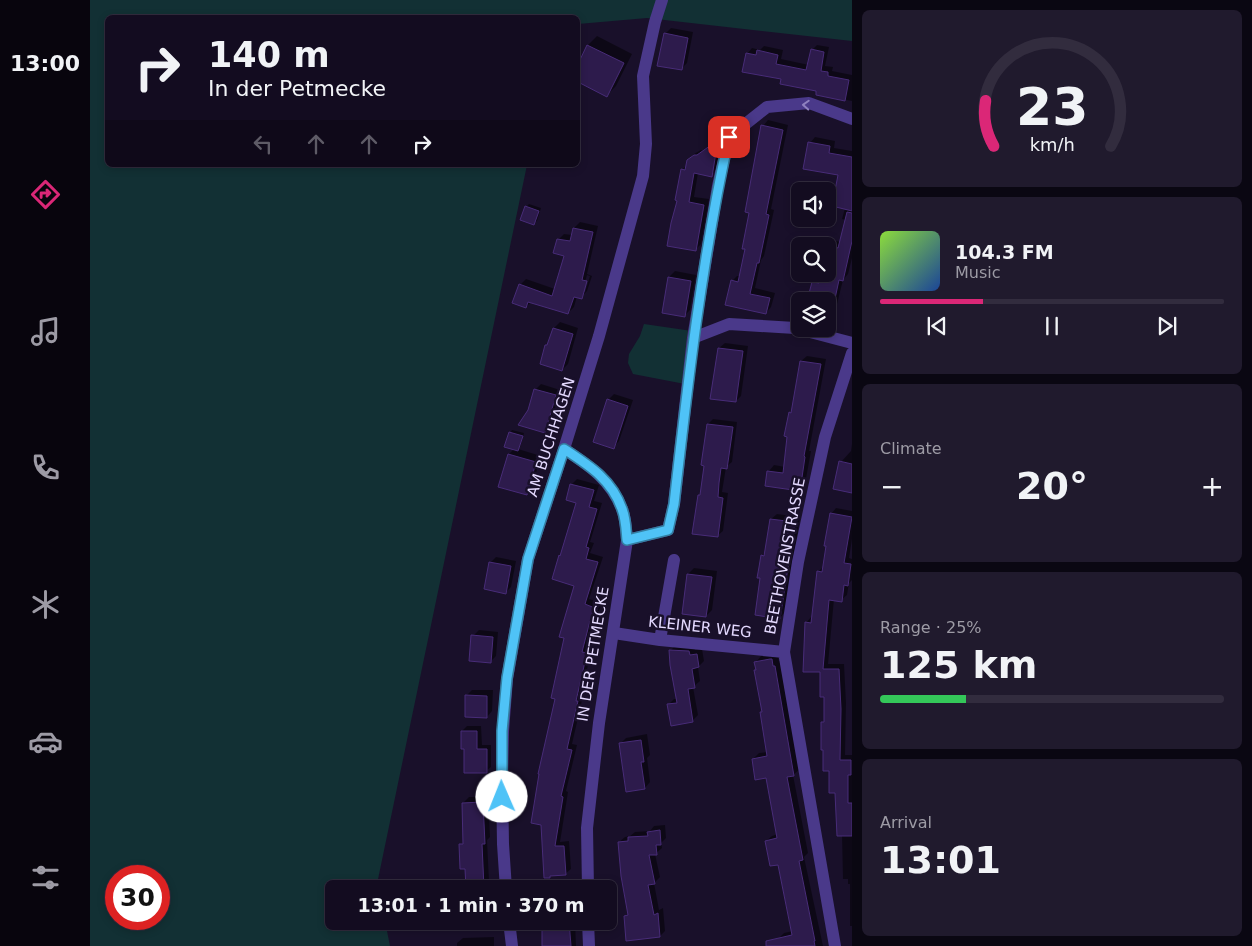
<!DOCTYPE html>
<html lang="en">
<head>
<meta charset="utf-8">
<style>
  body { margin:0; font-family:"DejaVu Sans",sans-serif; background:#201a2d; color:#f1f3f6; height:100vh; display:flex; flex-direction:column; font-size:19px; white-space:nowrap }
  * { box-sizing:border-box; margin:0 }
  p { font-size:16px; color:#9d9ba5 }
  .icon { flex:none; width:28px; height:28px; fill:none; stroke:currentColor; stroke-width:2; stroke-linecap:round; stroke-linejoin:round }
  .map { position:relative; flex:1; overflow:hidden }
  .side { display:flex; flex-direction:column; gap:10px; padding:10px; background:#0a0712; width:400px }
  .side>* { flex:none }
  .top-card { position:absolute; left:15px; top:15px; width:475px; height:152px; border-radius:8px; box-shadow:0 2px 8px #0003,0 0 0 1px #322c3e; background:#130c20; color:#f1f3f6; overflow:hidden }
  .buttons { position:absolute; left:701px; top:182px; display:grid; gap:10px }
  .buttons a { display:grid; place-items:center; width:45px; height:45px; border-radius:8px; background:#130c20; box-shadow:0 2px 8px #0003,0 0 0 1px #322c3e; font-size:25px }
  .speed { position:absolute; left:15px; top:865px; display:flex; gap:10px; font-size:25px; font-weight:700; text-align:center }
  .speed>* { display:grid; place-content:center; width:65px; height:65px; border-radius:50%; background:#130c20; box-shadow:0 2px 8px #0003,0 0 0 1px #322c3e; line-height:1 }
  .speed .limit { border:8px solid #d22; background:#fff; color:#111 }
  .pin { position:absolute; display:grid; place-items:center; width:42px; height:42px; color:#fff; margin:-21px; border-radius:10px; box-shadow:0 2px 8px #0006 }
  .me { position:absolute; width:55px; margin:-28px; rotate:359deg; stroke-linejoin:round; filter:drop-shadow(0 0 4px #0008) }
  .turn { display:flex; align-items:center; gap:18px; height:105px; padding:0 20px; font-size:22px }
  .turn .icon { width:65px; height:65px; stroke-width:2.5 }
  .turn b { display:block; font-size:35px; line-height:42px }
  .lanes { display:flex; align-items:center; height:48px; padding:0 20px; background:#0003; justify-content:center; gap:25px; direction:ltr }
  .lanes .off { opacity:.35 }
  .big { font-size:38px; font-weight:600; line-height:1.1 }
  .side .widget { flex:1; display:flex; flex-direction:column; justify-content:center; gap:8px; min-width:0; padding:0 18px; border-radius:8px; background:#201a2d }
  .side .dial { align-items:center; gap:0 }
  .dial svg { height:130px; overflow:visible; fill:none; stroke:#322c3e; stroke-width:7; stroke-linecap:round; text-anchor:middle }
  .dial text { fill:#f1f3f6; stroke:none }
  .song { display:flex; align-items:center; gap:15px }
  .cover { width:60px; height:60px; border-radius:8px; background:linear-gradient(135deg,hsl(90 70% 55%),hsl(220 70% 35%)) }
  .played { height:5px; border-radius:2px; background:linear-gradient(90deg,#db2777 30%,#322c3e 30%) }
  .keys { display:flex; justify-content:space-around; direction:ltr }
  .heat { display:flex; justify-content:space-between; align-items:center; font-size:28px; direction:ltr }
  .charge { height:8px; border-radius:4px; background:linear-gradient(90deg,#34c759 25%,#322c3e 0) }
  .trip { position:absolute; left:235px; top:880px; width:292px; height:50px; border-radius:8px; background:#130c20; box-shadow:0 2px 8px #0003,0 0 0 1px #322c3e; font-weight:600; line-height:50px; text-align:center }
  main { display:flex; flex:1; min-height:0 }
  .tab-bar { display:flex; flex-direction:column; width:90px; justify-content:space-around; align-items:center; background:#08050d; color:#9d9ba5 }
  .tab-bar .icon { width:35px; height:35px }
  .tab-bar .on { color:#db2777 }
  .tab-bar b { font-size:22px; color:#f1f3f6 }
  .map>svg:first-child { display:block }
  .green { fill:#123034; fill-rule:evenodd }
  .shadow { fill:#0007; fill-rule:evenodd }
  .building { fill:#2d1b4c; stroke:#482c78 }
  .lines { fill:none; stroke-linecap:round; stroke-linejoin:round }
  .minor { stroke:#4a398a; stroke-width:12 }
  .oneway { stroke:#8f81bf }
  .route-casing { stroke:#337fa1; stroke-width:12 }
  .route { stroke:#4fc3f7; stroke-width:9 }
  .labels { text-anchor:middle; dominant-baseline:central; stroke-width:5; stroke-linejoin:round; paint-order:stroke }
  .street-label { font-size:15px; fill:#e4d9ff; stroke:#19102a }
</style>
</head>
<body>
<main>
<nav class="tab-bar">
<b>13:00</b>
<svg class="icon on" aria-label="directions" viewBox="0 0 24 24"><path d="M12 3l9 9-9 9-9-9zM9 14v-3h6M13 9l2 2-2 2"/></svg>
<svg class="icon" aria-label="music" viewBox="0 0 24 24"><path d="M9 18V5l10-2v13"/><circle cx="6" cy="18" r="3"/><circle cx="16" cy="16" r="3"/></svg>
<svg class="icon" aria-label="phone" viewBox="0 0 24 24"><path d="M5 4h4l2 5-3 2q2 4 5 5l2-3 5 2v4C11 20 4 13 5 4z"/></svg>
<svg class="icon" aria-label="climate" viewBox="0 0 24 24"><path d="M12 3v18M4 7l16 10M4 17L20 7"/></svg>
<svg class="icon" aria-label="car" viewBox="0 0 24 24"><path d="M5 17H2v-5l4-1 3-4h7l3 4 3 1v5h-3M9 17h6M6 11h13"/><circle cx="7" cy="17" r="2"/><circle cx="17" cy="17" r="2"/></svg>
<svg class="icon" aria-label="filters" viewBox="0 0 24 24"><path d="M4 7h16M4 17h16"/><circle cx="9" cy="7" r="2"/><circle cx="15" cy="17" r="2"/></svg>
</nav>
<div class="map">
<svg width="762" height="946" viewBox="0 0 762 946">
  <rect width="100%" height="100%" fill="#19102a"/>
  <path class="green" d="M0 0H762V41L557 18 488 24V18H18V165H437L287 884 288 889H244V921H295L300 946H0ZM26 876H69V919H26Z
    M554 324 602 331 595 384 543 374 538 363 539 354 550 336Z"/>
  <path class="shadow" d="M581 28 603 32 597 63 591 69 575 34Z
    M507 36 542 54 526 86 517 95 488 80V66L498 45Z
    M727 45 739 47 735 66 743 67 742 71 762 75V101L727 94 728 90 692 78 657 54 662 48 670 50 674 46 693 50 691 59 719 65 722 50Z
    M678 120 698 125 681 209 684 210 674 256 671 260 665 288 685 293 681 307 676 313 642 281 647 276H650L656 248 673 126Z
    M633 137 627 169 621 175 608 173 604 197 619 199 611 244 605 250 589 200 592 170 597 165 598 160 604 154 611 150H613Z
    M725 137 745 141 744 148 762 151V258L758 274 753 280 744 316 739 322 738 321V301H723V283L728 277 731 278 732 274H738V255L740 246 745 241 751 242 756 220 752 219 755 208 750 174 720 143Z
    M439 204 451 208 447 221 444 223 436 207Z
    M490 222 508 226 497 274 502 276 497 291 491 297 487 296 484 307 478 313 441 302 436 307 430 285 436 279 465 289 475 255 468 240 474 234 482 235 484 228ZM497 275 500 276 495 292H492Z
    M585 271 606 275 600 310 594 316 579 277Z
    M470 322 488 328 478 364 472 370 459 343 464 328Z
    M635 343 658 346 651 396 646 401 629 348Z
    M717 356 736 359 719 451H721L715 484 710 490 677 485 679 471 684 465 695 467 700 413 703 410 711 361Z
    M451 384 470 390 460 426 455 432 440 410 445 390Z
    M524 394 543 400 529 441 524 447 518 400Z
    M623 419 647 422 642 462 636 467 632 492 638 493 633 531 627 536 609 495 612 492 615 464 618 424Z
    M422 430 434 433 430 447 428 449 451 456 442 487 436 493 410 486 419 454 424 449 420 433Z
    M762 444V491L751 462 761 451Z
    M487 479 509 485 504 501 512 503 500 542 504 543 500 553 513 557 499 599 512 603 508 614 504 619 497 647 502 648 491 695 493 696 482 744 487 745 476 791 478 792 470 842 479 841 481 869 475 874 461 875 459 877 467 698 486 586 487 502 477 499 482 484Z
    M746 508 762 511V539L759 558 762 559V580L759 583 757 595 751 600 744 599 738 664H754L756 703 755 755H762V926H760V884H758V879H753L752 835 746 792 734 749 732 723 735 719V696L731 671 716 623 721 617H722L728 572 734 566 741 514Z
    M687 514 710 517 695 612 690 618 672 577V556L676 551 681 519Z
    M406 557 426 561 421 587 415 593 400 563Z
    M604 568 627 571 622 610 616 616 598 574Z
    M389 630 408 632 406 656 400 662 383 636Z
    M586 645 604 646 605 650 612 649 614 661 608 667 610 681 603 687 608 715 602 721 578 705 584 699H587L581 650Z
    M687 654 689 661H690L709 770 703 775 718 853 714 857 733 946H689L688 939 694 933 703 931 689 863 676 841 682 836 688 834 677 777 663 759 669 753 678 752 673 711 666 670 667 669 666 662 671 656Z
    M382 690H403L402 711 397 717 376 696Z
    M377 726H391L392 745H401V767L396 771 375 748 372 731Z
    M557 734 560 755 557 758 560 782 555 788 530 744 536 738Z
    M379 797H398L400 837 397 840 399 881 393 887 376 867 371 845 374 841 373 803Z
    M575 825 576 838 571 843 572 848 565 854 570 877 564 883 569 910 573 908 575 931 570 936 535 916 539 912 529 842 535 837 540 836 545 832 560 831 564 826Z
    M453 921H485L486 946H454Z
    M404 937V946H367V943L373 938Z"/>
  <path class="building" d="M574 33 598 38 592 70 567 66Z
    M497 45 534 63 517 97 488 82V64Z
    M721 49 734 52 731 71 738 72V76L759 80 755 101 726 95V91L690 84 691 79 652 72 656 53 666 55 667 50 688 55 686 64 716 70Z
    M671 125 693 130 676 214 679 215 669 263H667L660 294 680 298 676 314 635 305 641 280 648 282 655 249H652L659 213 655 212Z
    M628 140 622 177 604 173 599 202 614 205 606 251 577 246 581 223 587 201 585 200 591 169 595 170 597 160 604 155H607Z
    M718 142 740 146 739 153 762 157V211L742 206 748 175 713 169Z
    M435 206 449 211 444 225 430 220Z
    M757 212 762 213V241L753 281 749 280 743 308 738 307V301H717L722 282 729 283 731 274H738V245L748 248Z
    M483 228 503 232 492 280 497 281 492 299 484 297 478 314 438 302 436 308 422 303 429 284 462 296 474 256 463 253 467 239 480 241Z
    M578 277 601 281 595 317 572 313Z
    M463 328 483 334 472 371 450 364 455 345H457Z
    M628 348 653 351 646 402 620 399Z
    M710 361 731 364 714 456 715 457 710 491 675 486 677 471 693 473 697 437 694 436 699 412 701 413Z
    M444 389 466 395 455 433 428 425 438 410Z
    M517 399 538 406 524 449 503 442Z
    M617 424 643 427 637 469 631 468 629 483 628 497 633 498 628 537 602 534 608 495H610L614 466 611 465Z
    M419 432 433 436 428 451 414 447Z
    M418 454 446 462 437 495 408 487Z
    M749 461 762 464V493L743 489Z
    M480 484 504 490 499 507 507 509 496 547 499 548 496 559 508 562 495 604 507 609 503 621H500L492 652 497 653 486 701H488L477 749 482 750 471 796 473 797 465 846H474L476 875 460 876V878H454L451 825 441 823 449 774H448L465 699 461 698 474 638 469 637 484 586 462 579 469 555 470 556 486 503 476 500Z
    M740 513 762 517 754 563 761 564 758 586 754 585 752 602 739 600 733 669H749L751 709 750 760H761V775H758V803H762V836H747L745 793H739V771H733V750H731V722H734V697H730V672H713L715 622 721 623 727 571 732 572 736 546H734Z
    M680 519 705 522 690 619 665 615 670 578H667L669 567 671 555 674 556Z
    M399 562 421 566 416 594 394 589Z
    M597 574 622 577 616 617 592 614Z
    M381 635 403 637 401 663 379 661Z
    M579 650 599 651 600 655 607 654 609 667 602 669 605 688 598 689 603 722 581 726 577 704 587 703 580 665Z
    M680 659H682L683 666H685L704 776 697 777 713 860 709 861 725 941H724L725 946H676V941L702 935 688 865 680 866 675 841 687 838 676 778 665 780 662 759 677 756 670 712H672L664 670H666L664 662Z
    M375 695 397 696V718L375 717Z
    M371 731H387V749H397V773H374V749H371Z
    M551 740 554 762H551L555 789 536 792 529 743Z
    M393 802 395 844H392L394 888H376L375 869H370L369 844H373L372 803Z
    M570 830 571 845H566L567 855H559L565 884 558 885 564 915 568 913 570 937 536 941 534 916 538 915 531 876 528 842 538 841V837L558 836 557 832Z
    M452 921H479L481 946H452Z"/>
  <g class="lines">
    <path class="minor" d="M603 338 639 324 705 328 762 343
      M474 449C500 466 521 480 532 509 536 519 536 530 537 540L509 723 497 828 498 889
      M537 540 578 530 584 504 603 338 628 186 639 137 677 107 719 103 762 119
      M524 633 570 640 694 652
      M570 640 584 560
      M416 889 413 844 412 782 413 731 417 679 438 559 474 449 509 336 553 176 556 144 553 76 565 22 572 0
      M419 921 422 946
      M498 921 499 946
      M745 946 694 652 708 562 735 437 762 353"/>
  </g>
  <defs><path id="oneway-chevron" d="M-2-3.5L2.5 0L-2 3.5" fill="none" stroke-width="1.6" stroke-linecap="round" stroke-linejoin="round" transform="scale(1.25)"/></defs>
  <use class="oneway" href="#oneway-chevron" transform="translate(716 105) rotate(-177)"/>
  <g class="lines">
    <defs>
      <path id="route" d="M412 797V731L417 678 438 559 474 449C500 466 522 480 532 509 536 519 536 530 537 540L578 530 584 504C598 381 612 258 639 137"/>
    </defs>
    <use href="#route" class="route-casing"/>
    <use href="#route" class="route"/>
  </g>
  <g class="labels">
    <g class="street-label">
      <text transform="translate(461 437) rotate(-72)">AM BUCHHAGEN</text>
      <text transform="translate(695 556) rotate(-79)">BEETHOVENSTRASSE</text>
      <text transform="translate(610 627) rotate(6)">KLEINER WEG</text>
      <text transform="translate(503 654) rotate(-81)">IN DER PETMECKE</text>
    </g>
  </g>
</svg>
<div class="buttons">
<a><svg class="icon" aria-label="sound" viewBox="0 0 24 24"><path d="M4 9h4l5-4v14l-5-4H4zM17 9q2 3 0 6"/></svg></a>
<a><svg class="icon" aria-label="search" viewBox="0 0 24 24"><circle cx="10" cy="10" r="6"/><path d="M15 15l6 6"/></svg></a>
<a><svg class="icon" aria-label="layers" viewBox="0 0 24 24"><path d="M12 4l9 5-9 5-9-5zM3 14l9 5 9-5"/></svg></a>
</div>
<div class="speed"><div class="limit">30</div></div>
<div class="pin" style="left:639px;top:137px;background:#d93025"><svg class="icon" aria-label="arrive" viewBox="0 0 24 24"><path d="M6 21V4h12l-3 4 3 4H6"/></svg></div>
<svg class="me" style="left:412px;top:797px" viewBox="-20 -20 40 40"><circle r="19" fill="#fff"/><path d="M0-13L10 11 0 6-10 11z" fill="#4fc3f7"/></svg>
<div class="trip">13:01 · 1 min · 370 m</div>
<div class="top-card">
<div class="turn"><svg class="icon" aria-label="right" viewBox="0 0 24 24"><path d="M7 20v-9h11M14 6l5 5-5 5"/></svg><div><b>140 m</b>In der Petmecke</div></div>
<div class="lanes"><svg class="icon off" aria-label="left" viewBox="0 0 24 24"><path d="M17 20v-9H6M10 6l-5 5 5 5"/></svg><svg class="icon off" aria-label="ahead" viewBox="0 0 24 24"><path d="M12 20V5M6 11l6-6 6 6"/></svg><svg class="icon off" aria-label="ahead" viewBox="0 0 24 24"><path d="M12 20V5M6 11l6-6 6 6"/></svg><svg class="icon" aria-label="right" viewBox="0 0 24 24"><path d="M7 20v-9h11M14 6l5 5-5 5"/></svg></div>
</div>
</div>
<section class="side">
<div class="widget dial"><svg viewBox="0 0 100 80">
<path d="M14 69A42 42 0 1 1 86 69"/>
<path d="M14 69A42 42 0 0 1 9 41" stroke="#db2777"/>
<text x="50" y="56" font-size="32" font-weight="700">23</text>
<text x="50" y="72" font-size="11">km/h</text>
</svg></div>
<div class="widget">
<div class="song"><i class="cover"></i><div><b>104.3 FM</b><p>Music</p></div></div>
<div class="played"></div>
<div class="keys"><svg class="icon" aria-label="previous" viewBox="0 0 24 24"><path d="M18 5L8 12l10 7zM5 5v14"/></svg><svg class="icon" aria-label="pause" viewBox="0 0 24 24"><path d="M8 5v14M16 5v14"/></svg><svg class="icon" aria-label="next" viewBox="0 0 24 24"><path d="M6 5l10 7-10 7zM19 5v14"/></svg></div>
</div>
<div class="widget"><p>Climate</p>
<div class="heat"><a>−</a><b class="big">20°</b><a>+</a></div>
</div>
<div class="widget"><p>Range · 25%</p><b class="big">125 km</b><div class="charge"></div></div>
<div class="widget"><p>Arrival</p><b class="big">13:01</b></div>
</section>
</main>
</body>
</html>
